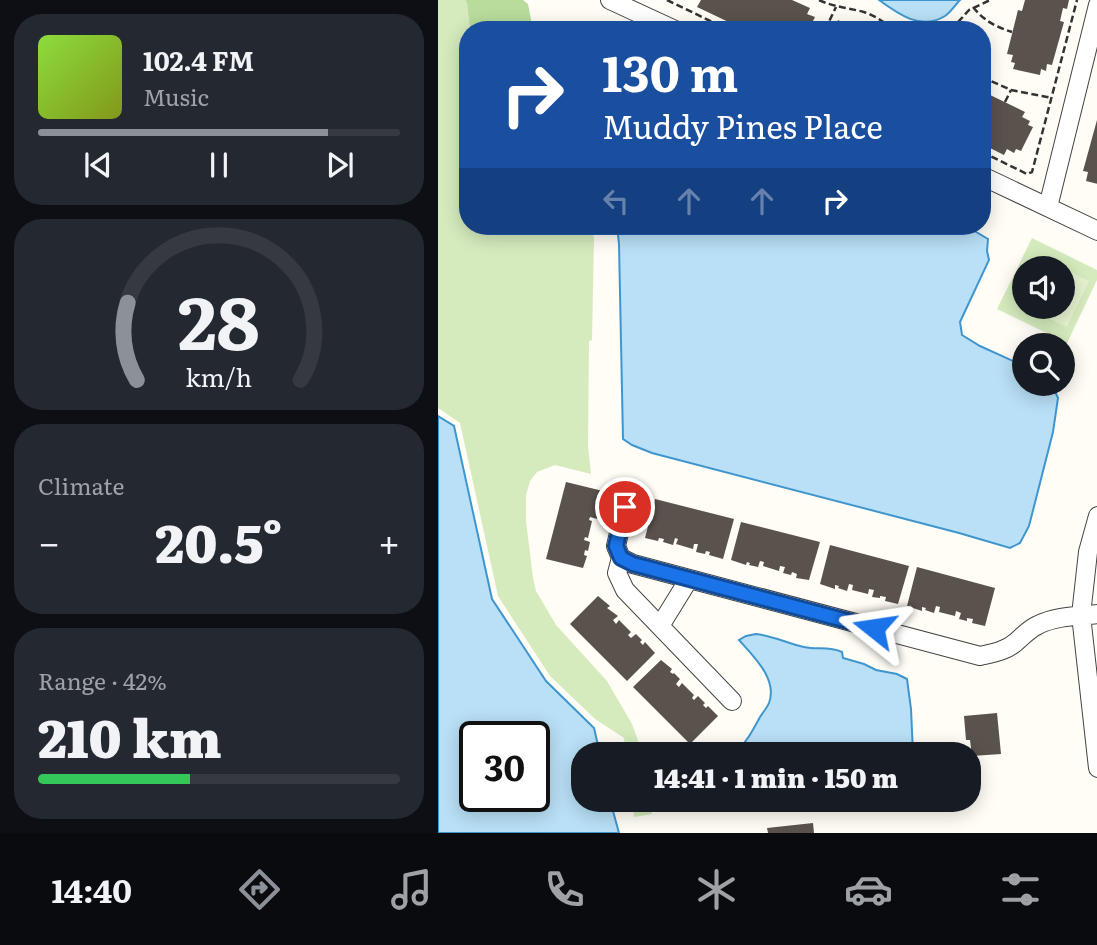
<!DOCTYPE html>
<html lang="en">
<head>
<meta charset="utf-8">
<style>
  body { margin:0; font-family:Literata,serif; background:#242831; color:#f1f3f6; height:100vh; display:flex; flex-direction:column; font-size:26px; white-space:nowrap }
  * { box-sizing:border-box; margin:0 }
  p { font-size:23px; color:#9ea1a6 }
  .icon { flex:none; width:38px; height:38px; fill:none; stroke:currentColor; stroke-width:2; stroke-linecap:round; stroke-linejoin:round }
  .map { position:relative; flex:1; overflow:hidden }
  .sheet { display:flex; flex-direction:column; gap:14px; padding:14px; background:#0d0f14; width:438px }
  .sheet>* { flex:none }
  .hud { position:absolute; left:21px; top:21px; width:532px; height:214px; border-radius:28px; box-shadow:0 4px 18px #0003; background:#1a4fa0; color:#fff; overflow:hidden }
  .controls { position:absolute; left:574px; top:256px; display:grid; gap:14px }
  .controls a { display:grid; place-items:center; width:63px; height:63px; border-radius:50%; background:#171b24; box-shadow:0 4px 18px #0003; font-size:35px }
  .speed { position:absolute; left:21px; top:721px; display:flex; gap:14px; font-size:35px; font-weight:700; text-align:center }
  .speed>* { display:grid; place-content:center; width:91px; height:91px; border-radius:50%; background:#171b24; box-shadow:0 4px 18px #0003; line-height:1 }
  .speed .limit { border:4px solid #111; border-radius:10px; background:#fff; color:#111 }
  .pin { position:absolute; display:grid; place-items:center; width:60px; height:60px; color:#fff; margin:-30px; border:4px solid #fff; border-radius:50%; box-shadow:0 2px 7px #0007 }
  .me { position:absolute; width:77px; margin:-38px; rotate:285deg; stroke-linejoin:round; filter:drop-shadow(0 0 5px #0008) }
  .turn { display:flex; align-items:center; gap:24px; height:147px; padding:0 28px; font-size:32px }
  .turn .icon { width:91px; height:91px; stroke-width:2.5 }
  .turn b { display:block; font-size:49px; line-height:60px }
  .lanes { display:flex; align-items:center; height:66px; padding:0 28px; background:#0003; justify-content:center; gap:35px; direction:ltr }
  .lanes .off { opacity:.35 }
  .big { font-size:52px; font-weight:800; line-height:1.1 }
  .sheet .card { flex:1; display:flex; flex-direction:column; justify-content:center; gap:10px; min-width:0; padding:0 24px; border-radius:28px; background:#242831 }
  .sheet .dial { align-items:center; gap:0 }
  .dial svg { height:182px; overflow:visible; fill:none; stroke:#363941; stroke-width:7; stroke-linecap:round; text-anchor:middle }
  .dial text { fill:#f1f3f6; stroke:none }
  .song { display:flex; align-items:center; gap:21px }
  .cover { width:84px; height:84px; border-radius:10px; background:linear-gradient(135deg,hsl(90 70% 55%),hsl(70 70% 35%)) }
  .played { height:7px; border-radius:4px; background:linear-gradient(90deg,#8c9099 80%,#363941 80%) }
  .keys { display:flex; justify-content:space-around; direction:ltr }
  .heat { display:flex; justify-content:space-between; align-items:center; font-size:38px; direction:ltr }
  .charge { height:10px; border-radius:5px; background:linear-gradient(90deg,#34c759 42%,#363941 0) }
  .trip { position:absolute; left:133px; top:742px; width:410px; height:70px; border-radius:28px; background:#171b24; box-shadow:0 4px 18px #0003; font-weight:800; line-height:70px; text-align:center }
  .dock { display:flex; height:112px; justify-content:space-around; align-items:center; background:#090b0e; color:#9ea1a6 }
  .dock .icon { width:49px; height:49px }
  .dock .selected { color:#8c9099 }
  .dock b { font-size:32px; color:#f1f3f6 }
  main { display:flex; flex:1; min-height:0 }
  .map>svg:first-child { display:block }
  .green { fill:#d5ebbd; fill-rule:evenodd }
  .forest { fill:#b9dc9c }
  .pitch { fill:#e6f2cf }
  .water { fill:#b9e0f7; stroke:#3f96cf; stroke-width:2; fill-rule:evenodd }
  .building { fill:#5a524d }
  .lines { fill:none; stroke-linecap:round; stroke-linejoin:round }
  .street-casing { stroke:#444; stroke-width:20 }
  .path { stroke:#333; stroke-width:2.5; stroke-dasharray:7 3.5; stroke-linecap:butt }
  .street { stroke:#fff; stroke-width:18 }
  .route-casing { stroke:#114b97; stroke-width:18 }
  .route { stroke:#1a73e8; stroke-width:12 }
</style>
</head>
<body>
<main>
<section class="sheet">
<div class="card">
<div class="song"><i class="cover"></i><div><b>102.4 FM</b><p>Music</p></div></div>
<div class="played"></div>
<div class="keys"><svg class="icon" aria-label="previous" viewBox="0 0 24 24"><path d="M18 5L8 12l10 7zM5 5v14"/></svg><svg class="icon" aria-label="pause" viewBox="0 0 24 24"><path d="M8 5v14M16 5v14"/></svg><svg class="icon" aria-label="next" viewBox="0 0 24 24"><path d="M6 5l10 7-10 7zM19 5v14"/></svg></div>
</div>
<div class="card dial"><svg viewBox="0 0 100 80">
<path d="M14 69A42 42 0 1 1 86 69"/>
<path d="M14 69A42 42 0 0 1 10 35" stroke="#8c9099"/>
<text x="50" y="56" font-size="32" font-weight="700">28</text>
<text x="50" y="72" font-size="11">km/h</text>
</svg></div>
<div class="card"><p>Climate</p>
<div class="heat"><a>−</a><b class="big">20.5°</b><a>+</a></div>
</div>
<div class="card"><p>Range · 42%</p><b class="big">210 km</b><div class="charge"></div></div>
</section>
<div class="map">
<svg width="660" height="833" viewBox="0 0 660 833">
  <rect width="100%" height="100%" fill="#fffdf5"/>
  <path class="green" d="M0 0H27L29 3 32 30H30V226H152L156 238 154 340 151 341 150 446 153 474 117 465 99 472 92 481 88 495V521L95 578 98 591 118 625 169 681 194 724 205 754H188L186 738 157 719 112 676 60 596 22 423 0 408Z
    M594 238 659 270V280L629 343 559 309ZM586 268H625V306H586Z
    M194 800H218L212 807 214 814 196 817Z"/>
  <path class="forest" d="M27 0H85L90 4 95 30H32L29 3Z"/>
  <path class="pitch" d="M630 271 651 281 629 327 608 317 613 306H625V282Z"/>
  <path class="water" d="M441 0H522C517 5 513 12 507 16 483 31 460 14 441 0Z
    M179 226H528L550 239 549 251 551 260 522 322 524 335 542 346 586 366V383H611L615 387 620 398 615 432 591 526 582 543 572 548 521 533 214 453 194 445 185 439 181 244Z
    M0 416 16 426 54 599 108 681 156 728 162 754H145V800H172L181 833H0ZM37 737H96V796H37Z
    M318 634C336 636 348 643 366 647 379 650 391 646 404 652L405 658 426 664 438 670 459 674 469 679 473 709 475 753 473 754H297C308 743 315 730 322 717 325 712 329 708 331 703 340 679 315 656 301 640L308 636Z"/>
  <path class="building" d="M263 0H354L372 8 369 14 377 17 375 21 380 23 376 30H313L314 28 301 22 299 26 259 7Z
    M587 0H631L629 9 625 8 622 21 626 22 614 65 609 64 608 71 603 69 602 75 575 69 577 63 573 62 575 55 569 54 580 10 584 11Z
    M400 20 420 30H396Z
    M548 93 587 112 584 117 592 121 590 125 595 127 583 151 578 149 576 153 569 149 566 155 544 144V97H546Z
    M659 120H660V184L648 181 650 172 645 171Z
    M128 482 165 491 163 506 159 505 158 508 162 509 159 519 152 517 151 520 154 521 150 538 147 537 146 540 152 542 150 551 147 550 146 555 149 556 145 568 108 559Z
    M217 499 296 519 285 559 271 555 272 552 268 551 267 554 258 552 260 544H256L255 549 238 544 240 539 237 538 235 545 225 542 226 539 221 538 220 541 207 538Z
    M303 522 382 542 371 580 358 578 359 574 354 572 353 575 345 573 347 567 342 566 341 571 325 566 326 562 322 561 320 567 311 565 312 563 309 562 308 565 293 560Z
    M392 545 471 566 460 604 447 601 448 597 442 596V598L434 597 436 590 431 589 430 594 414 590 415 585 411 584 409 591 400 588 401 586 397 585V589L382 584Z
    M479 567 557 588 547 626 534 623 535 619 529 618V621L521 619 523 613 518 611 517 616 501 612 502 607 498 606 496 613 487 610 488 608 484 607V611L469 606Z
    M160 596 172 606 169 608 180 616 175 620 178 624 181 620 193 632 190 635 193 638 198 634 204 640 202 642 205 645 207 642 217 653 189 681 132 624Z
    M223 660 234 669 232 672 235 674 236 673 242 679 238 684 241 687 244 683 256 695 254 698 256 700 260 696 267 703 265 705 268 708 270 706 280 716 252 744 195 687Z
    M559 713 563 754 534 756 532 740H528L526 716Z
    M375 823 376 833H330L329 828Z"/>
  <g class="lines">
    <defs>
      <path id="street" d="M172 0 237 30
        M544 176 660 231
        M610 207 660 5
        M187 507 178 546 183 558 179 573 187 590 294 701
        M660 516 650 552 643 615 660 768
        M183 558 195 564 542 656C555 653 568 651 578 642 585 636 591 629 600 625 617 616 640 616 660 614
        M222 626 251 579"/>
    </defs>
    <use href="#street" class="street-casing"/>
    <path class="path" d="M229 0 291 30
      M381 0C396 7 411 8 426 12 438 16 447 23 457 30
      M535 7C546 21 558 27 574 32
      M387 30 398 7
      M513 30 531 10 552 0
      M544 77 573 90 614 98
      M567 102 573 90
      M544 152 589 174 594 172 639 0"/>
    <use href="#street" class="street"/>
  </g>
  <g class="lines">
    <defs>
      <path id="route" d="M187 507 178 546 183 558 195 564 436 628"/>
    </defs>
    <use href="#route" class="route-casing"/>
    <use href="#route" class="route"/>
  </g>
</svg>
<div class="controls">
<a><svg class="icon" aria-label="sound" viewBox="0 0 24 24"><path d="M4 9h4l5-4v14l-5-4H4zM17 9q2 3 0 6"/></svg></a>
<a><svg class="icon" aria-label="search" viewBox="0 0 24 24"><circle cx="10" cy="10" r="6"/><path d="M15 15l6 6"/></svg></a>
</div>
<div class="speed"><div class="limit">30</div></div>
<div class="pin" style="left:187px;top:507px;background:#d93025"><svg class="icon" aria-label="arrive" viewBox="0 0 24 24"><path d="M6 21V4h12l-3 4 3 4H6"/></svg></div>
<svg class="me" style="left:436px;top:628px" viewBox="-20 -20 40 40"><path d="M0-17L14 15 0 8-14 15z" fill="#1a73e8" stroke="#fff" stroke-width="4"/></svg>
<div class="trip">14:41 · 1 min · 150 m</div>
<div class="hud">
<div class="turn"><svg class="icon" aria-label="right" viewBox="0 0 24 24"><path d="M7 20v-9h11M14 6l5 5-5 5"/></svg><div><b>130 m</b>Muddy Pines Place</div></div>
<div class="lanes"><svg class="icon off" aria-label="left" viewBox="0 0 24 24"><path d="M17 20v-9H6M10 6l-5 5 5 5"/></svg><svg class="icon off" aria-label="ahead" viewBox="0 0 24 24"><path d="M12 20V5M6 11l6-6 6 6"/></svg><svg class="icon off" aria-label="ahead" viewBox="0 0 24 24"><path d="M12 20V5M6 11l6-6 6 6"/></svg><svg class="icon" aria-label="right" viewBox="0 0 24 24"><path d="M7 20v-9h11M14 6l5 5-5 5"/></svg></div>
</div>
</div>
</main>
<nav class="dock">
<b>14:40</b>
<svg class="icon selected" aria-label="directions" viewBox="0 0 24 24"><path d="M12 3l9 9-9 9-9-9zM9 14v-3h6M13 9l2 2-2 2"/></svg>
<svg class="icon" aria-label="music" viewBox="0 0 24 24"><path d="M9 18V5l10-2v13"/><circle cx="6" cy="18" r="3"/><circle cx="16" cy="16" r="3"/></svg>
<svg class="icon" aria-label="phone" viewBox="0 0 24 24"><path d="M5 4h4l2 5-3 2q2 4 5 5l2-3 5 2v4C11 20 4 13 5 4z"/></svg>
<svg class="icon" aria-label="climate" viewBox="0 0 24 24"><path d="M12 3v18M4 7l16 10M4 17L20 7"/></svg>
<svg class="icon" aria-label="car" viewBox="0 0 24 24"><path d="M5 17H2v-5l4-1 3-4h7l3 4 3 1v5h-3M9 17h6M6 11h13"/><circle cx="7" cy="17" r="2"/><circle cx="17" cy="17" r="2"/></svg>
<svg class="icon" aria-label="filters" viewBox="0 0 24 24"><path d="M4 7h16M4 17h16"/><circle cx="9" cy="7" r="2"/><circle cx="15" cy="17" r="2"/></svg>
</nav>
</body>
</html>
